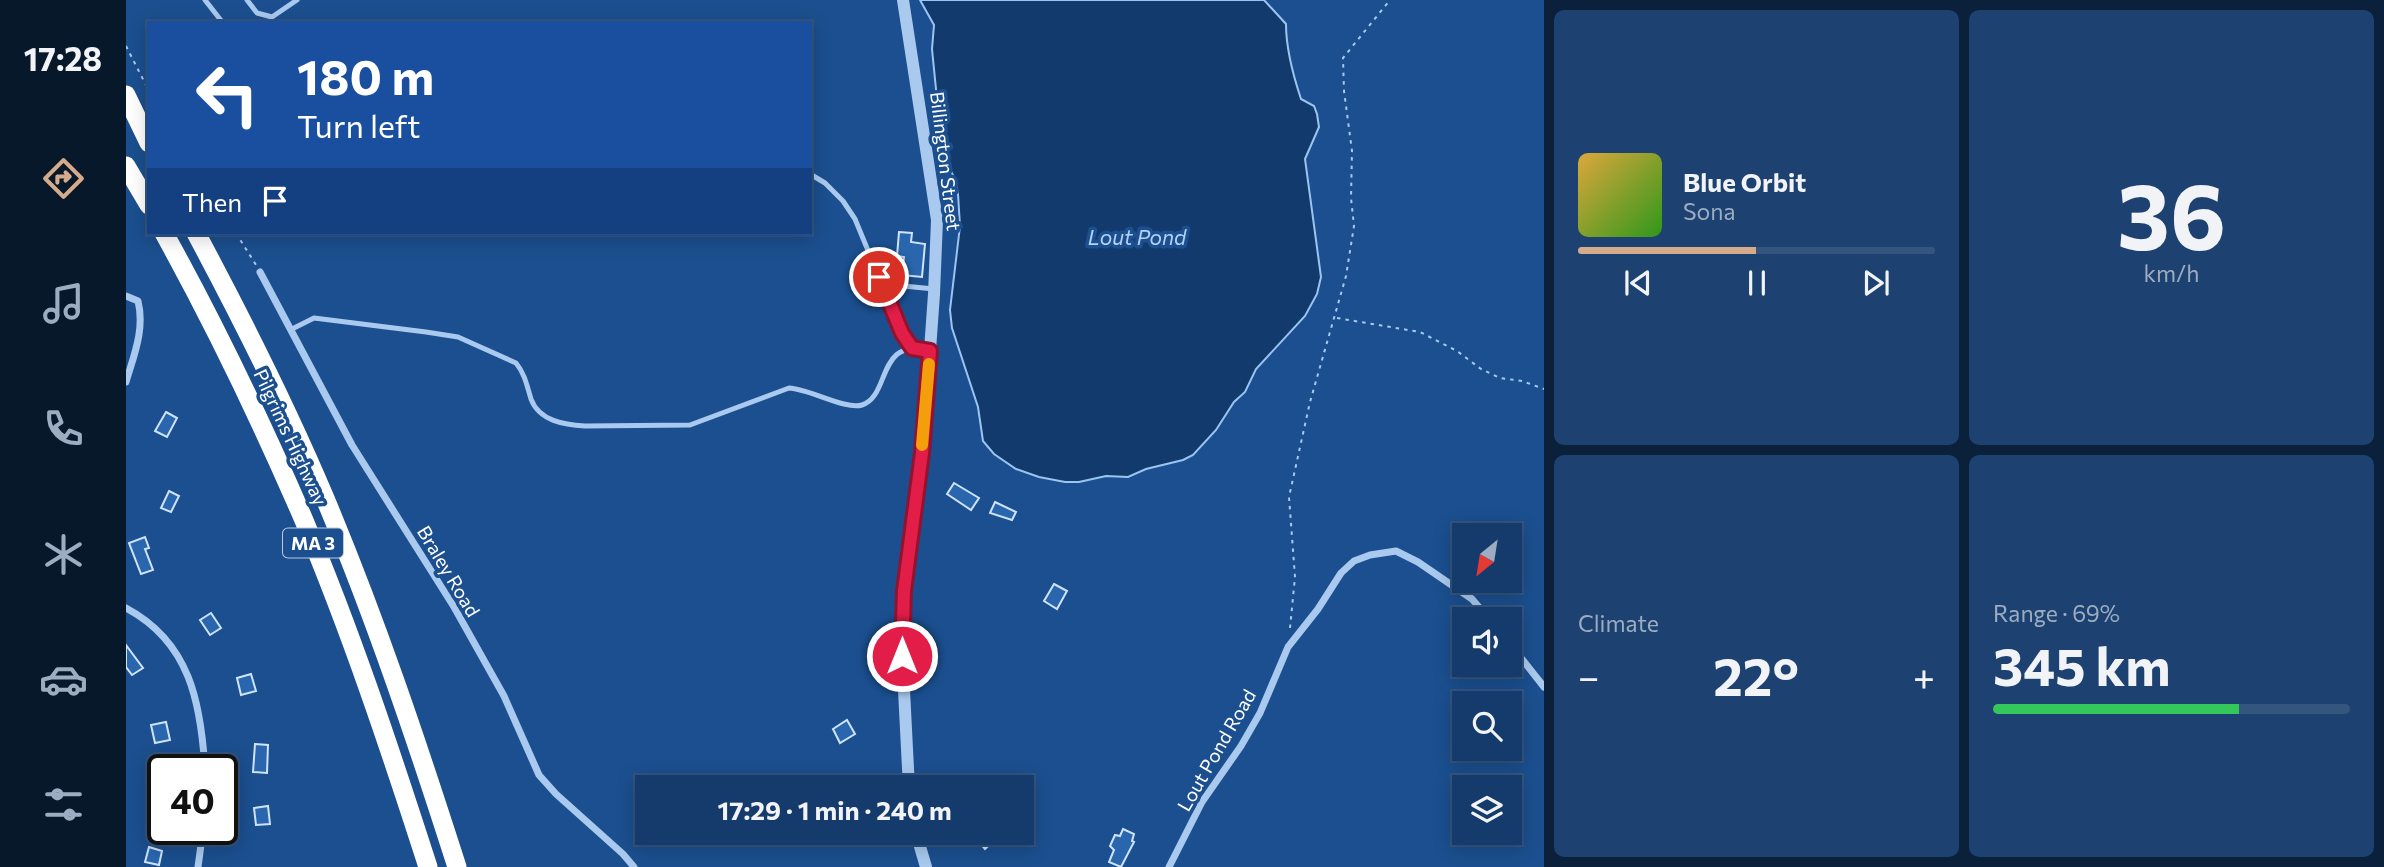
<!DOCTYPE html>
<html lang="en">
<head>
<meta charset="utf-8">
<style>
  body { margin:0; font-family:Commissioner,sans-serif; background:#1d4271; color:#f1f3f6; height:100vh; display:flex; flex-direction:column; font-size:26px; white-space:nowrap }
  * { box-sizing:border-box; margin:0 }
  p { font-size:23px; color:#9dadc1 }
  .icon { flex:none; width:38px; height:38px; fill:none; stroke:currentColor; stroke-width:2; stroke-linecap:round; stroke-linejoin:round }
  .map { position:relative; flex:1; overflow:hidden }
  .panel { display:flex; flex-direction:column; gap:10px; padding:10px; background:#0b203b; width:840px }
  .panel>* { flex:none }
  .guide { position:absolute; left:21px; top:21px; width:665px; height:214px; border-radius:0px; box-shadow:0 4px 18px #0003,0 0 0 2px #33557e; background:#1a4fa0; color:#fff; overflow:hidden }
  .needle { width:46px; rotate:210deg }
  .fabs { position:absolute; left:1326px; top:523px; display:grid; gap:14px }
  .fabs a { display:grid; place-items:center; width:70px; height:70px; border-radius:0px; background:#143b6b; box-shadow:0 4px 18px #0003,0 0 0 2px #33557e; font-size:35px }
  .speed { position:absolute; left:21px; top:754px; display:flex; gap:14px; font-size:35px; font-weight:700; text-align:center }
  .speed>* { display:grid; place-content:center; width:91px; height:91px; border-radius:50%; background:#143b6b; box-shadow:0 4px 18px #0003,0 0 0 2px #33557e; line-height:1 }
  .speed .limit { border:4px solid #111; border-radius:10px; background:#fff; color:#111 }
  .pin { position:absolute; display:grid; place-items:center; width:60px; height:60px; color:#fff; margin:-30px; border:4px solid #fff; border-radius:50%; box-shadow:0 2px 7px #0007 }
  .me { position:absolute; width:77px; margin:-38px; rotate:0deg; stroke-linejoin:round; filter:drop-shadow(0 0 5px #0008) }
  .turn { display:flex; align-items:center; gap:24px; height:147px; padding:0 35px; font-size:32px }
  .turn .icon { width:91px; height:91px; stroke-width:2.5 }
  .turn b { display:block; font-size:49px; line-height:60px }
  .then { display:flex; align-items:center; height:66px; padding:0 35px; background:#0003; gap:14px; font-size:26px }
  .big { font-size:52px; font-weight:700; line-height:1.1 }
  .panel .tile { flex:1; display:flex; flex-direction:column; justify-content:center; gap:10px; min-width:0; padding:0 24px; border-radius:10px; background:#1d4271 }
  .panel .dial { align-items:center; gap:0 }
  .dial b { font-size:91px; line-height:1 }
  .song { display:flex; align-items:center; gap:21px }
  .cover { width:84px; height:84px; border-radius:10px; background:linear-gradient(135deg,hsl(40 70% 55%),hsl(110 70% 35%)) }
  .played { height:7px; border-radius:4px; background:linear-gradient(90deg,#d6ab8b 50%,#33557e 50%) }
  .keys { display:flex; justify-content:space-around; direction:ltr }
  .heat { display:flex; justify-content:space-between; align-items:center; font-size:38px; direction:ltr }
  .charge { height:10px; border-radius:5px; background:linear-gradient(90deg,#34c759 69%,#33557e 0) }
  .panel .tiles { flex:1; display:grid; gap:10px; grid-template-columns:repeat(2,1fr) }
  .trip { position:absolute; left:509px; top:775px; width:399px; height:70px; border-radius:0px; background:#143b6b; box-shadow:0 4px 18px #0003,0 0 0 2px #33557e; font-weight:700; line-height:70px; text-align:center }
  main { display:flex; flex:1; min-height:0 }
  .menu { display:flex; flex-direction:column; width:126px; justify-content:space-around; align-items:center; background:#08182b; color:#9dadc1 }
  .menu .icon { width:49px; height:49px }
  .menu .on { color:#d6ab8b }
  .menu b { font-size:32px; color:#f1f3f6 }
  .map>svg:first-child { display:block }
  .water { fill:#123a6d; stroke:#9cc4f0; stroke-width:2 }
  .building { fill:#2a66ad; stroke:#cfe3fa; stroke-width:2 }
  .lines { fill:none; stroke-linecap:round; stroke-linejoin:round }
  .path { stroke:#a9c9ee; stroke-width:2; stroke-dasharray:3.5 5; stroke-linecap:butt }
  .service { stroke:#a9c9ee; stroke-width:5 }
  .minor { stroke:#a9c9ee; stroke-width:7 }
  .tertiary { stroke:#a9c9ee; stroke-width:12 }
  .motorway { stroke:#fff; stroke-width:19 }
  .route-casing { stroke:#92132f; stroke-width:18 }
  .route { stroke:#e11d48; stroke-width:12 }
  .slow { stroke:#f59e0b; stroke-width:12 }
  .labels { text-anchor:middle; dominant-baseline:central; stroke-width:7; stroke-linejoin:round; paint-order:stroke }
  .shield { fill:#1b4f8f; stroke:#bbcadd; stroke-width:2 }
  .shield-label { font-size:18px; font-weight:bold; fill:#fff }
  .street-label { font-size:19px; fill:#fff; stroke:#1b4f8f }
  .water-label { font-size:21px; font-style:italic; fill:#b5d3f5; stroke:#1b4f8f }
</style>
</head>
<body>
<main>
<nav class="menu">
<b>17:28</b>
<svg class="icon on" aria-label="directions" viewBox="0 0 24 24"><path d="M12 3l9 9-9 9-9-9zM9 14v-3h6M13 9l2 2-2 2"/></svg>
<svg class="icon" aria-label="music" viewBox="0 0 24 24"><path d="M9 18V5l10-2v13"/><circle cx="6" cy="18" r="3"/><circle cx="16" cy="16" r="3"/></svg>
<svg class="icon" aria-label="phone" viewBox="0 0 24 24"><path d="M5 4h4l2 5-3 2q2 4 5 5l2-3 5 2v4C11 20 4 13 5 4z"/></svg>
<svg class="icon" aria-label="climate" viewBox="0 0 24 24"><path d="M12 3v18M4 7l16 10M4 17L20 7"/></svg>
<svg class="icon" aria-label="car" viewBox="0 0 24 24"><path d="M5 17H2v-5l4-1 3-4h7l3 4 3 1v5h-3M9 17h6M6 11h13"/><circle cx="7" cy="17" r="2"/><circle cx="17" cy="17" r="2"/></svg>
<svg class="icon" aria-label="filters" viewBox="0 0 24 24"><path d="M4 7h16M4 17h16"/><circle cx="9" cy="7" r="2"/><circle cx="15" cy="17" r="2"/></svg>
</nav>
<div class="map">
<svg width="1418" height="867" viewBox="0 0 1418 867">
  <rect width="100%" height="100%" fill="#1b4f8f"/>
  <path class="water" d="M794 0H1138L1160 24C1160 50 1167 75 1175 99L1188 106 1191 114 1193 127 1179 159 1195 277 1191 294 1179 316 1130 369 1119 392 1108 402 1090 430 1067 455 1057 460 1020 469 1002 477 980 476 953 482H939L913 477 890 469 868 454 857 441 852 407 826 328 824 310 834 226 832 194 829 179 814 150 811 138V99L806 49 808 25Z"/>
  <path class="building" d="M773 232 786 233 785 242 799 244 796 277 776 275 778 257 771 256Z
    M40 412 51 418 41 437 29 431Z
    M828 483 853 498 845 510 821 494Z
    M43 491 53 496 45 512 35 508Z
    M869 502 890 512 886 520 864 513Z
    M19 537 23 548 19 549 27 570 15 574 3 543Z
    M928 584 941 591 931 609 918 601Z
    M85 613 95 628 84 635 74 620Z
    M0 645 17 668 6 675 0 667Z
    M125 674 130 691 115 695 111 678Z
    M721 720 729 734 714 743 707 729Z
    M40 722 44 740 29 743 25 725Z
    M129 744 142 745 141 773 127 772Z
    M142 806 144 824 130 825 128 808Z
    M997 829 1008 834 1006 841 1008 842 995 867 983 862 988 850 984 846 989 835 994 836Z
    M857 833H876L859 849 850 838Z
    M23 847 36 851 33 865 19 862Z"/>
  <g class="lines">
    <path class="path" d="M0 46 23 91
      M110 233 130 265
      M1211 318 1294 332 1331 351 1355 369 1374 378 1396 381 1418 389
      M1164 628 1169 577 1163 497 1184 402 1220 276 1228 226 1225 198 1226 151 1218 91 1217 58 1264 0"/>
    <path class="service" d="M79 0 97 23
      M121 0 131 13 146 17 171 0
      M684 174 699 183 717 201 729 219 776 333 786 348
      M757 284 808 289
      M166 329 188 318 300 332 332 337 390 363C399 374 401 386 405 399 413 421 439 425 459 426L564 425 663 388C684 389 719 410 736 405 765 396 750 336 804 351"/>
    <path class="minor" d="M134 272 226 445 328 607 378 696 413 775 430 794 497 854 508 867
      M0 296 12 301C19 329 8 355 0 382
      M0 608C64 642 75 703 79 770
      M1384 644 1418 687
      M72 867 77 830
      M1043 867 1076 802 1115 746 1134 713 1162 647 1192 609 1215 573 1228 561 1244 555 1270 551 1292 562 1346 599 1364 620"/>
    <path class="tertiary" d="M777 0 811 220 808 294 799 420 778 591 775 631 783 788
      M790 833 800 867"/>
    <path class="motorway" d="M0 95 23 143
      M0 166 23 205
      M38 233C89 325 135 421 177 518 225 632 264 749 302 867
      M70 233C116 319 160 406 198 496 249 617 291 742 331 867"/>
  </g>
  <g class="lines">
    <defs>
      <path id="route" d="M753 277 776 333 786 348 804 351 796 453 778 591 776 656"/>
    </defs>
    <use href="#route" class="route-casing"/>
    <use href="#route" class="route"/>
    <path class="slow" d="M796 445 803 364"/>
  </g>
  <g class="labels">
    <rect class="shield" x="157" y="528.5" width="60" height="29" rx="5"/>
    <g class="shield-label">
      <text x="187" y="543">MA 3</text>
    </g>
    <g class="street-label">
      <text transform="translate(820 161) rotate(83)">Billington Street</text>
      <text transform="translate(165 437) rotate(65)">Pilgrims Highway</text>
      <text transform="translate(323 571) rotate(59)">Braley Road</text>
      <text transform="translate(1090 750) rotate(-60)">Lout Pond Road</text>
    </g>
    <g class="water-label">
      <text x="1011" y="236">Lout Pond</text>
    </g>
  </g>
</svg>
<div class="fabs">
<a><svg class="needle" viewBox="-14 -14 28 28"><path d="M0-13l5 13h-10z" fill="#e53935"/><path d="M0 13l5-13h-10z" fill="#9dadc1"/></svg></a>
<a><svg class="icon" aria-label="sound" viewBox="0 0 24 24"><path d="M4 9h4l5-4v14l-5-4H4zM17 9q2 3 0 6"/></svg></a>
<a><svg class="icon" aria-label="search" viewBox="0 0 24 24"><circle cx="10" cy="10" r="6"/><path d="M15 15l6 6"/></svg></a>
<a><svg class="icon" aria-label="layers" viewBox="0 0 24 24"><path d="M12 4l9 5-9 5-9-5zM3 14l9 5 9-5"/></svg></a>
</div>
<div class="speed"><div class="limit">40</div></div>
<div class="pin" style="left:753px;top:277px;background:#d93025"><svg class="icon" aria-label="arrive" viewBox="0 0 24 24"><path d="M6 21V4h12l-3 4 3 4H6"/></svg></div>
<svg class="me" style="left:776px;top:656px" viewBox="-20 -20 40 40"><circle r="17" fill="#e11d48" stroke="#fff" stroke-width="3"/><path d="M0-11L8 9 0 5-8 9z" fill="#fff"/></svg>
<div class="trip">17:29 · 1 min · 240 m</div>
<div class="guide">
<div class="turn"><svg class="icon" aria-label="left" viewBox="0 0 24 24"><path d="M17 20v-9H6M10 6l-5 5 5 5"/></svg><div><b>180 m</b>Turn left</div></div>
<div class="then">Then<svg class="icon" aria-label="arrive" viewBox="0 0 24 24"><path d="M6 21V4h12l-3 4 3 4H6"/></svg></div>
</div>
</div>
<section class="panel">
<div class="tiles">
<div class="tile">
<div class="song"><i class="cover"></i><div><b>Blue Orbit</b><p>Sona</p></div></div>
<div class="played"></div>
<div class="keys"><svg class="icon" aria-label="previous" viewBox="0 0 24 24"><path d="M18 5L8 12l10 7zM5 5v14"/></svg><svg class="icon" aria-label="pause" viewBox="0 0 24 24"><path d="M8 5v14M16 5v14"/></svg><svg class="icon" aria-label="next" viewBox="0 0 24 24"><path d="M6 5l10 7-10 7zM19 5v14"/></svg></div>
</div>
<div class="tile dial"><b>36</b><p>km/h</p></div>
<div class="tile"><p>Climate</p>
<div class="heat"><a>−</a><b class="big">22°</b><a>+</a></div>
</div>
<div class="tile"><p>Range · 69%</p><b class="big">345 km</b><div class="charge"></div></div>
</div>
</section>
</main>
</body>
</html>
